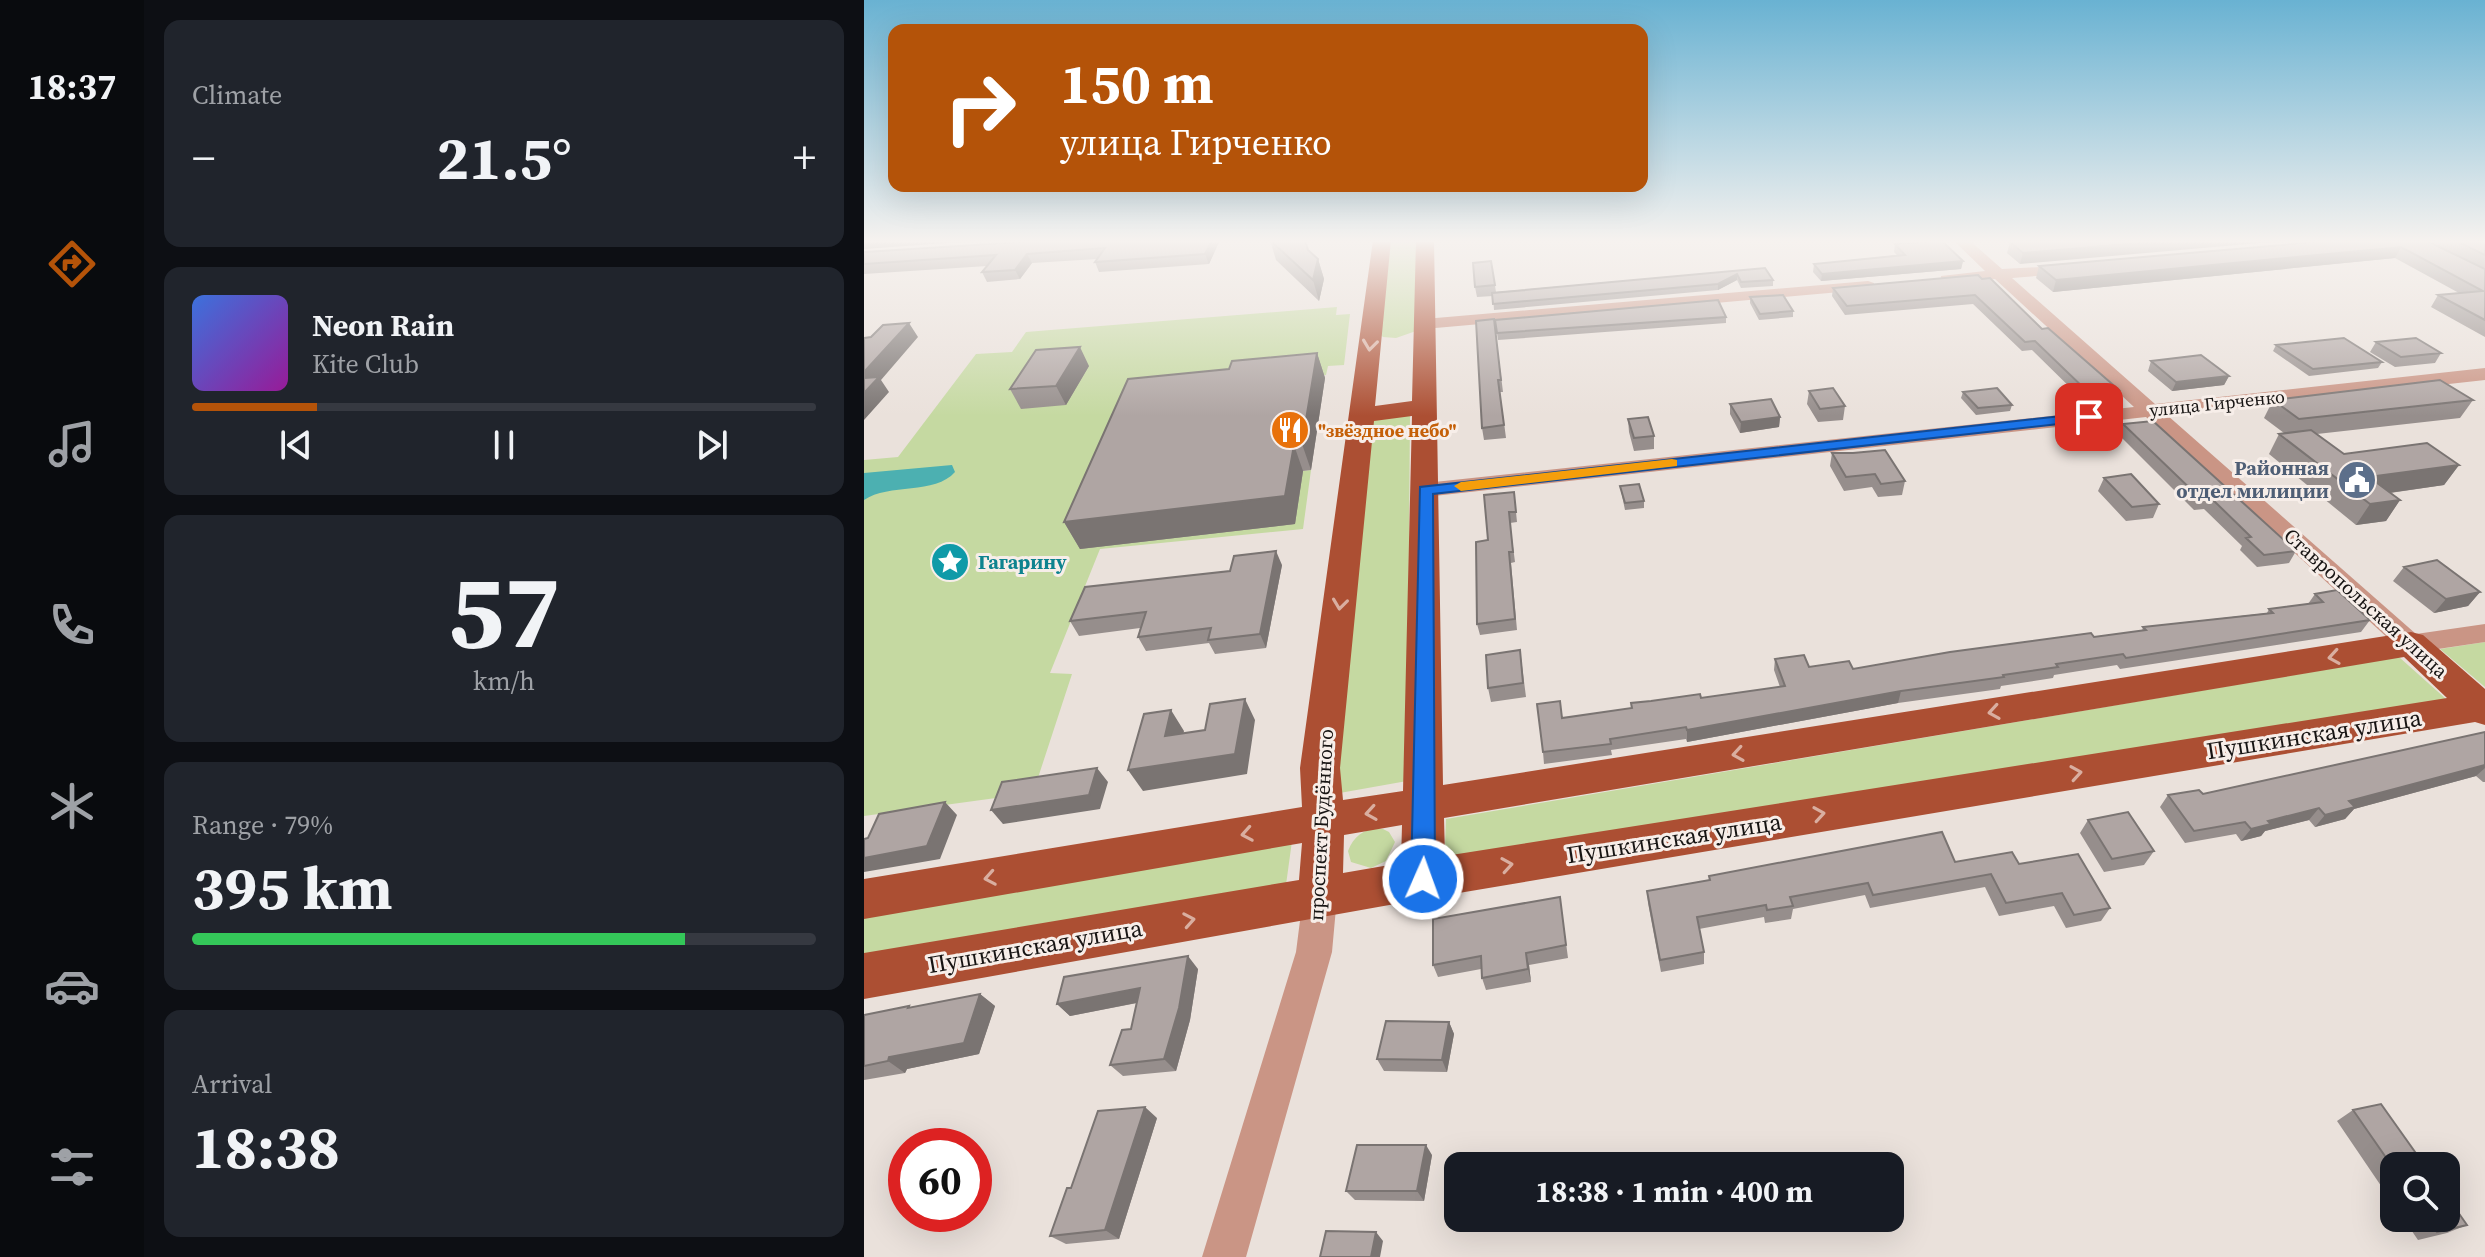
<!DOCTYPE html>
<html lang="en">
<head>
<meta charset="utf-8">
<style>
  body { margin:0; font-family:"Source Serif 4",serif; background:#20242c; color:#f1f3f6; height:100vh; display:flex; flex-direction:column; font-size:30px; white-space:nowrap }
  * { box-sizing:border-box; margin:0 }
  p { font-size:26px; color:#9ea1a6 }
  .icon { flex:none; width:44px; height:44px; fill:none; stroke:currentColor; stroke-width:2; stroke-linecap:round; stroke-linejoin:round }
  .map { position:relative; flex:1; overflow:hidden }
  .drawer { display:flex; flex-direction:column; gap:20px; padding:20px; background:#0d0f14; width:720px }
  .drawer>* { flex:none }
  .guide { position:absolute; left:24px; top:24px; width:760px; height:168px; border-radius:16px; box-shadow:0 8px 32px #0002; background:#b45309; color:#fff; overflow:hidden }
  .buttons { position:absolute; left:1516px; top:1152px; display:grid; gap:16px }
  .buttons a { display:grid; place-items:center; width:80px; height:80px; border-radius:16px; background:#171b24; box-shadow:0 8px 32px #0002; font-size:40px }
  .speed { position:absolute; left:24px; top:1128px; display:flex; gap:16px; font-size:40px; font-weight:700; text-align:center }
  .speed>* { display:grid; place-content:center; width:104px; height:104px; border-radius:50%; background:#171b24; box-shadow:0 8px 32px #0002; line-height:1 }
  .speed .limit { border:12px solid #d22; background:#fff; color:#111 }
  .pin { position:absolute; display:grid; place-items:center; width:68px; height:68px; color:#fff; margin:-34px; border-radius:16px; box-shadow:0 4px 12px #0006 }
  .me { position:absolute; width:88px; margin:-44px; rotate:2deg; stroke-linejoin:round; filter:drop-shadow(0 0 6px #0008) }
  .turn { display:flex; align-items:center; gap:28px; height:168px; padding:0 40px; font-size:36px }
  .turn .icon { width:104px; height:104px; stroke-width:2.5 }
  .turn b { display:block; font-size:56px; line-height:68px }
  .big { font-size:60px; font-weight:700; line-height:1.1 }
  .drawer .card { flex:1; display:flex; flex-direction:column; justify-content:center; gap:12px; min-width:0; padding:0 28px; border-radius:16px; background:#20242c }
  .drawer .dial { align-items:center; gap:0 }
  .dial b { font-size:104px; line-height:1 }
  .song { display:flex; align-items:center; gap:24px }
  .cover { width:96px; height:96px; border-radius:12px; background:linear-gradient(135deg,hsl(220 70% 55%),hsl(300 70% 35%)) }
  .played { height:8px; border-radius:4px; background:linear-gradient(90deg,#b45309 20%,#363941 20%) }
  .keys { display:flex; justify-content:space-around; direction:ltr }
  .heat { display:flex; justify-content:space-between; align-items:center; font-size:44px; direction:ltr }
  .charge { height:12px; border-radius:6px; background:linear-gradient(90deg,#34c759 79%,#363941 0) }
  .trip { position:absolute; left:580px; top:1152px; width:460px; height:80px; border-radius:16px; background:#171b24; box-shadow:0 8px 32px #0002; font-weight:700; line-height:80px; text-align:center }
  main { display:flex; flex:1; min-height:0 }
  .tabs { display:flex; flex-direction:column; width:144px; justify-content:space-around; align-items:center; background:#090b0e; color:#9ea1a6 }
  .tabs .icon { width:56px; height:56px }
  .tabs .selected { color:#b45309 }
  .tabs b { font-size:36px; color:#f1f3f6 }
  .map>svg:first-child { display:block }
  .green { fill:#c5d9a1 }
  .water { fill:#4cb0b1 }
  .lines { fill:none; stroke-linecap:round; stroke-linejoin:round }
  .minor { fill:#ca9585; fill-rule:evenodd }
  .major { fill:#ac4f33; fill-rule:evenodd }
  .wall { fill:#968e8c }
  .shaded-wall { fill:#7a7472 }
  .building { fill:#afa5a3; stroke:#7a7472; stroke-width:2 }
  .oneway { stroke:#d9aea0 }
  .route { fill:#1a73e8; stroke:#114b97; stroke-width:2 }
  .slow { fill:#f59e0b }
  .labels { text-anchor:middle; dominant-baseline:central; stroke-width:6; stroke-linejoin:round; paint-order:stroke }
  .far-street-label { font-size:18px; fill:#171413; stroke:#f7eee9 }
  .far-food-label { font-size:18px; font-weight:bold; fill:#c56008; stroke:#f7eee9; text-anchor:start }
  .service-label { font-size:20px; font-weight:bold; fill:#4e5e75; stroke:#f7eee9; text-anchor:end }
  .culture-label { font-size:20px; font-weight:bold; fill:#0d838f; stroke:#f7eee9; text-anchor:start }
  .street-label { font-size:20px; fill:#171413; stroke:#f7eee9 }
  .near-street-label { font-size:24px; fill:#171413; stroke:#f7eee9 }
</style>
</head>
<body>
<main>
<nav class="tabs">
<b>18:37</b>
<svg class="icon selected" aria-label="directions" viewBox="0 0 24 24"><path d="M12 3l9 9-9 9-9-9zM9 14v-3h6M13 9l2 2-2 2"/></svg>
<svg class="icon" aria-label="music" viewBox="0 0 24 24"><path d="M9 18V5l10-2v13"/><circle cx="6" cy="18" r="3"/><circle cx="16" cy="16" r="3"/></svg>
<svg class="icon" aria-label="phone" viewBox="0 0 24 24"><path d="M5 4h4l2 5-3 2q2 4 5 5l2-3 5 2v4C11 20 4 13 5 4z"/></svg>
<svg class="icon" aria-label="climate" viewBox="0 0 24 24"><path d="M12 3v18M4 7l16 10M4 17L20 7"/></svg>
<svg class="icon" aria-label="car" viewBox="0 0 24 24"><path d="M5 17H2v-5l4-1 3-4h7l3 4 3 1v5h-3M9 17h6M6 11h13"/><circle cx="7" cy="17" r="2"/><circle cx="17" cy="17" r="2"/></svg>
<svg class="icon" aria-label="filters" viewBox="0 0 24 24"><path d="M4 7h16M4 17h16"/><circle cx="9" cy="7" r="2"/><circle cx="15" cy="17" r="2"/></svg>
</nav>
<section class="drawer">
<div class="card"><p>Climate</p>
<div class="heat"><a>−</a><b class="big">21.5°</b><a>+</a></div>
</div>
<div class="card">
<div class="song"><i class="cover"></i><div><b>Neon Rain</b><p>Kite Club</p></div></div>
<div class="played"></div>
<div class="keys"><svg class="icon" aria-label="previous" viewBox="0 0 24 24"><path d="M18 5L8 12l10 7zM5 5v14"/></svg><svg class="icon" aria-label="pause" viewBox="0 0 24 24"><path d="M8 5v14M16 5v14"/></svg><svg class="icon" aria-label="next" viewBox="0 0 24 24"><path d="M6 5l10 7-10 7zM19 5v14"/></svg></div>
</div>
<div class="card dial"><b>57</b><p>km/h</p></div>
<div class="card"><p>Range · 79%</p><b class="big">395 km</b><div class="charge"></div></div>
<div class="card"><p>Arrival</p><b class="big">18:38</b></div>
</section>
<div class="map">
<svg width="1621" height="1257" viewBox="0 0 1621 1257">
  <rect width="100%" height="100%" fill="#eae1db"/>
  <path class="green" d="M526 240H554L552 331 532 338 519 337 514 332Z
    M473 307 472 315 486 314 480 365 464 366 462 375 376 382 351 481 447 470 439 529 236 549 186 673 208 674 169 793 0 816V460L34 457 112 354 148 352 162 332Z
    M546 414 543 781 470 794 509 418Z
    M1621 642V687L1576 649Z
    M1535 657 1582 699 580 873 582 819Z
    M519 829 525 832 531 842 522 861 507 868 487 862 484 851C490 835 502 827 519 829Z
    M428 841 421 892 0 965V915Z"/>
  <path class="water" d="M88 465 91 472C71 495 25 483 0 500V473Z"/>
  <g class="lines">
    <path class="minor" d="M1089 240H1105L1138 269 1212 265 1215 268 1207 273 1148 278 1291 404 1621 368V380L1303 415 1552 634 1621 624V642L1547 653 1538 651 1282 417 561 497 550 490 561 483 1270 407 1131 279 1077 282V276L1121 271Z
      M1004 281 1010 283V289L560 329 552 324 560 319Z
      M456 882 468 886 473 897 468 952 382 1257H338L432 952 439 897 444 886Z"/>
    <path class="major" d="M509 240H527L511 406 548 401 552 240H570L579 785 1547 632 1559 635 1621 689V725L1611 722 559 899 0 999V953L435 880 438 843 0 919V879L438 807 436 768ZM548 416 539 791 479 800 476 768 510 421ZM1540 657 1583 698 581 856 580 818ZM538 825 537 863 479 873 480 835Z"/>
  </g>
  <path class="wall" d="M190 240H356L345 264 235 272 231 262 233 259 168 263 156 279 123 282 118 272 123 266 0 274V252Z
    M406 240 444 250 454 259 460 279 455 301 412 260Z
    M1049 240H1079L1051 242Z
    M1170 240 1156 264 1143 253 1146 242Z
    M1562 240H1621V337L1567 307 1574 295 1595 293 1531 258 1189 292 1172 278 1175 266Z
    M1031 244 1099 261 1097 269 957 281 949 272 950 264 1033 255 1030 252Z
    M627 261 632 292 901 268 909 280V286L877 288 873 280 854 290 630 310 629 296 613 297 611 287Z
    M1114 275 1178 329 1255 390 1251 399 1221 402 1168 350 1158 351 1109 304 981 315 968 296 969 288Z
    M886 297 929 311V317L895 320 886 303Z
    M862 317V323L634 340 631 320Z
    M630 319 639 392H636L642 438 620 440 618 428Z
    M1512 342 1577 353 1571 363 1531 367 1506 352Z
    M1412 345 1518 362 1514 368 1445 376 1409 351Z
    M453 353 461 378 447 470 439 471 431 524 216 549 200 522 365 369Z
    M1287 361 1365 376 1360 385 1308 391 1284 371Z
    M225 366 202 405 157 409 146 389Z
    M945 391 981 406 979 420 954 422 943 404Z
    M1099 392 1148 405 1146 411 1112 415 1097 398Z
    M1409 400H1609L1596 418 1453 434 1480 454 1595 465 1580 485 1526 493 1536 500 1522 521 1492 525 1405 454 1415 434 1420 433 1400 418Z
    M866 404 916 417 915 427 876 433 866 414Z
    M764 419 790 436V449L770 451 765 432Z
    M1259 424 1432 551 1425 563 1393 567 1376 550 1378 546 1340 509 1330 510 1255 435Z
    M968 453 1041 481 1038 495 1014 497 1008 487 980 491 966 466Z
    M1240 478 1295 504 1289 518 1262 521 1234 491Z
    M756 486 780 501V508L761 510Z
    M650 492 653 522 646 523 651 562 647 563 653 630 616 635 613 624 624 540Z
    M418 565 402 648 351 654 345 643 282 651 274 637 276 628 215 636 206 621Z
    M1540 567 1616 592 1604 606 1570 613 1529 581Z
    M1451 594 1506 620 1497 632 1256 669 1253 665 1190 675 1189 678 1137 686 1136 689 1034 703 823 742 822 739 747 750 748 755 680 764 679 752 698 718 768 708 767 703 837 698 916 687 910 670 911 659 945 667 989 669 1278 631 1279 627 1403 613 1405 609 1444 604Z
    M656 650 662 697 627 702 624 688Z
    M1621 732V782H1619L1612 776 1490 809 1481 819 1451 827 1445 820 1401 831 1397 836 1377 841 1372 834 1321 843 1296 807 1304 795 1339 794Z
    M1224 820 1290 851 1280 865 1240 872 1216 833Z
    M1091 862 1155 864 1246 908 1237 921 1202 928 1190 906 1135 916 1121 887 1006 908 1001 895 929 909 927 919 901 923 900 917 835 929 840 952V964L797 972 784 903 783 891 845 880V876Z
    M696 897 704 958 665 965 667 982 622 990 618 978 617 969 574 977 569 965Z
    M334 969 326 1020 312 1071 259 1076 246 1065 267 1029 273 1003 206 1016 193 1004Z
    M116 994 131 1006 115 1054 43 1069 41 1073 0 1080V1015L48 1008Z
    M585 1022 590 1034 583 1072 520 1071 513 1059Z
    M1489 1110 1530 1166V1205L1473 1121Z
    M293 1118 255 1239 202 1244 186 1236 207 1188Z
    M568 1155 560 1201 491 1200 482 1191Z
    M1539 1218H1582L1603 1225 1583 1233 1554 1240Z"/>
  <path class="shaded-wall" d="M0 240H125L0 249Z
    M348 240H356L345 264 341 254Z
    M1308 240H1431L1156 264 1159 253Z
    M1537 247 1531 258 1189 292 1192 280Z
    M163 254 168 263 156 279 151 270Z
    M454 259 460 279 455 301 449 280Z
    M1099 261 1097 269 957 281 958 274Z
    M873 274V280L854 290V284Z
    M45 323 54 337 17 380 25 392 0 420V372Z
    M216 347 225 366 202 405 192 386Z
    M453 353 461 378 447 470 438 444Z
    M1365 376 1360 385 1308 391 1312 382Z
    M916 417 915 427 876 433 877 422Z
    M430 445 439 471 431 524 216 549 200 522Z
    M1595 465 1580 485 1496 497 1505 477Z
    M1536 500 1522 521 1492 525 1506 504Z
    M412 551 418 565 402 648 396 634Z
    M1616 592 1604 606 1570 613 1582 599Z
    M1037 691 1034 703 823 742V730Z
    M381 699 391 720 383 774 279 791 264 770 371 754Z
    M307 710 320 731 314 757 301 736Z
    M1621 765V768L1612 776 1490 809 1481 819 1451 827 1461 815 1485 801Z
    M233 768 244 782 236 809 139 824 127 810Z
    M81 802 93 815 76 859 0 872V858Z
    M1455 808 1445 820 1401 831 1397 836 1377 841 1387 829 1404 821Z
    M662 953 665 965 667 982 664 969Z
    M324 956 334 969 326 1020 312 1071 300 1059Z
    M276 988 287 1000 206 1016 193 1004Z
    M116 994 131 1006 115 1054 43 1069 41 1073 24 1061 25 1057Z
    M585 1022 590 1034 583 1072 578 1060Z
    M281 1107 293 1118 255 1239 241 1230Z
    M562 1145 568 1155 560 1201 553 1191Z
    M512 1232 519 1241 516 1257H507Z"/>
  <path class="building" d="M190 240H348L341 254 231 262 241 248 163 254 151 270 118 272 132 255 0 264V252Z
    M406 240H441L444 250 454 259 449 280Z
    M1170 240H1308L1159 253 1146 242Z
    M1475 240H1561L1621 269V320L1574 295 1619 291 1537 247 1192 280 1175 266Z
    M1591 240H1621V255Z
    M1078 241 1099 261 958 274 950 264 1041 255 1031 244Z
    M627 261 631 285 611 287 609 263Z
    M901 268 909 280 877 282 873 274 854 284 629 304 628 293Z
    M1114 275 1118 279 1126 278 1178 329 1184 328 1255 390 1225 393 1171 341 1161 342 1111 295 983 306 969 288Z
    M919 295 929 311 896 314 886 297Z
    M854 300 862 317 633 333 631 320Z
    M630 319 637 380H634L640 425 618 428 612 321Z
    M45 323 0 372V338L7 337 19 325Z
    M1480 338 1518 362 1449 369 1412 345Z
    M1552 338 1577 353 1537 357 1512 342Z
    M216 347 192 386 146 389 172 350Z
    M453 353 438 444 430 445 421 496 200 522 264 379 365 369 368 361Z
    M1337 355 1365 376 1312 382 1287 361Z
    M15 377 0 393V378Z
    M1576 380 1609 400 1435 419 1409 400Z
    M969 388 981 406 956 409 945 391Z
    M1133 388 1148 405 1114 408 1099 392Z
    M907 399 916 417 877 422 866 404Z
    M784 417 790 436 770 438 764 419Z
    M1289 421 1432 551 1400 555 1382 538 1387 537 1346 497 1336 498 1259 424Z
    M1447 430 1480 454 1563 443 1595 465 1505 477 1536 500 1506 504 1415 434Z
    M1021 450 1041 481 1017 484 1011 474 982 477 968 453H989Z
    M1267 474 1295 504 1268 507 1240 478Z
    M775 484 780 501 761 503 756 486Z
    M650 492 652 512H645L649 552H645L651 619 613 624 612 542 624 540 620 495Z
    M412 551 396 634 344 640 347 628 274 637 282 612 206 621 221 587 366 571 370 556Z
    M1573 560 1616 592 1582 599 1540 567Z
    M1473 590 1506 620 1262 658 1259 654 1192 664 1194 667 1139 675 1140 677 1037 691 823 730 822 727 746 739 747 744 679 752 673 704 696 701 698 718 768 708 767 703 787 701 836 694 837 698 921 686 911 659 940 655 945 667 985 661 989 669 1086 652 1227 633 1230 637 1282 630 1279 627 1409 613 1405 609 1459 602 1451 594Z
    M656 650 659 683 624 688 622 655Z
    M381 699 371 754 264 770 280 714 307 710 301 736 341 730 346 704Z
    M1621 732V765L1485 801 1491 807 1461 815 1455 808 1404 821 1407 824 1387 829 1381 822 1330 831 1304 795 1335 790 1339 794Z
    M233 768 225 795 127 810 138 782Z
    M81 802 63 846 0 858V839L4 838 15 814Z
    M1264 812 1290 851 1248 859 1224 820Z
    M1078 832 1091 862 1148 852 1155 864 1214 854 1246 908 1210 915 1198 893 1142 903 1127 874 1009 895 1004 883 926 897 929 906 903 910 902 905 833 917 840 952 796 960 783 891 846 880 845 876Z
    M696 897 702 945 662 953 664 969 618 978 617 956 569 965V919Z
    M324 956 315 1008 300 1059 246 1065 258 1030 267 1029 276 988 193 1004 200 977Z
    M116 994 100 1043 25 1057 24 1061 0 1066V1015L45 1006 44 1008Z
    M522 1021 585 1022 578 1060 513 1059Z
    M1517 1104 1561 1166H1530V1169L1489 1110Z
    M281 1107 241 1230 186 1236 203 1188H207L234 1111Z
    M493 1145H562L553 1191H482Z
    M1582 1195 1603 1225 1573 1232 1564 1218H1582Z
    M462 1231 512 1232 507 1257H456Z"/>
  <defs><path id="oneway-chevron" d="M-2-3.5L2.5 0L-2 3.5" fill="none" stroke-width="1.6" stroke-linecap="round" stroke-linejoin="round" transform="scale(2)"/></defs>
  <g class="oneway">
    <use href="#oneway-chevron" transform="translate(506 345) rotate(97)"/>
    <use href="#oneway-chevron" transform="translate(476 604) rotate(97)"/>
    <use href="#oneway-chevron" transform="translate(1470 657) rotate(171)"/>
    <use href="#oneway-chevron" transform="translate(1130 712) rotate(171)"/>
    <use href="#oneway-chevron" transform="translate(874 754) rotate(171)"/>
    <use href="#oneway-chevron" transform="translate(1212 773) rotate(-9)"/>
    <use href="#oneway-chevron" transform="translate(507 813) rotate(171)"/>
    <use href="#oneway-chevron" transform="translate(955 814) rotate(-9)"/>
    <use href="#oneway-chevron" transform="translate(383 834) rotate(170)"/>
    <use href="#oneway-chevron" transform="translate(643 865) rotate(-9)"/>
    <use href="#oneway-chevron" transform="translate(126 878) rotate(170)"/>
    <use href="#oneway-chevron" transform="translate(325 920) rotate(-10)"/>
  </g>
  <linearGradient id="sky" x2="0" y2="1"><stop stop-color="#69b2d2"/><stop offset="0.58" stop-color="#f6f2ef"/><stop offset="1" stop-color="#f6f2ef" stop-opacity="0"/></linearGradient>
  <rect width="1621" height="416" fill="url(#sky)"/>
  <path class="route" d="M1225 413 1230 414V420L569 494 571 879 567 886 559 889 551 886 547 879 556 487Z"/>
  <path class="slow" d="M808 459 813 460V466L597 491 590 486 597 482Z"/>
  <defs>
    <symbol id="restaurant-disc" viewBox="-11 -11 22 22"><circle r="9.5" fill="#e8710a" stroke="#f7eee9"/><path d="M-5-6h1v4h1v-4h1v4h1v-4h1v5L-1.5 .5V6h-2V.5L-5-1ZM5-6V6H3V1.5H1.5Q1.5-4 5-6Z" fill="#fff"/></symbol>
    <symbol id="civic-disc" viewBox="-11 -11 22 22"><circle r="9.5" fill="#5c6f8a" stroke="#f7eee9"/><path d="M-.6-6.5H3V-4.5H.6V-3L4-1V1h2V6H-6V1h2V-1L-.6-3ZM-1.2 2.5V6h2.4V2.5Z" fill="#fff"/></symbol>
    <symbol id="sight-disc" viewBox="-11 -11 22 22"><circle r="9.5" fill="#0f9aa8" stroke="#f7eee9"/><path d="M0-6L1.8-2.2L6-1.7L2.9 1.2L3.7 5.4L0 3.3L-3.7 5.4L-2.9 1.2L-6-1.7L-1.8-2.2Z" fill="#fff"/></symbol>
  </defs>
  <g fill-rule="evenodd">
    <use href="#restaurant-disc" x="404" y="408" width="44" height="44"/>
    <use href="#civic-disc" x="1471" y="458" width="44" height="44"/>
    <use href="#sight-disc" x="64" y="540" width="44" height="44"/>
  </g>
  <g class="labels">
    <g class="far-street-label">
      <text transform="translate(1353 403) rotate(-6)">улица Гирченко</text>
    </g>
    <g class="far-food-label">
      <text x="454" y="430">"звёздное небо"</text>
    </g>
    <g class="service-label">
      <text x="1465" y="468">Районная<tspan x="1465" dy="23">отдел милиции</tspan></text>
    </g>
    <g class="culture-label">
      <text x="114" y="562">Гагарину</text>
    </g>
    <g class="street-label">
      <text transform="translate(1502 603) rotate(42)">Ставропольская улица</text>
      <text transform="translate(457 825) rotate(-87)">проспект Будённого</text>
    </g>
    <g class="near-street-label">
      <text transform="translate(1450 734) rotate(-9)">Пушкинская улица</text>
      <text transform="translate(810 838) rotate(-9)">Пушкинская улица</text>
      <text transform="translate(171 946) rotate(-10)">Пушкинская улица</text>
    </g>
  </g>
</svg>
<div class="buttons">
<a><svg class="icon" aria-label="search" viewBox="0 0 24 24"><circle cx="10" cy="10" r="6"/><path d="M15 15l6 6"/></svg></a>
</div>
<div class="speed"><div class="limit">60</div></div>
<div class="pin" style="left:1225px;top:417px;background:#d93025"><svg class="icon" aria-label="arrive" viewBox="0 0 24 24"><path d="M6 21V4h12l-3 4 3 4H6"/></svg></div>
<svg class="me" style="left:559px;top:879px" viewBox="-20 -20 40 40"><circle r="17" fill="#1a73e8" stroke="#fff" stroke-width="3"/><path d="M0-11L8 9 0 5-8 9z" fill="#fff"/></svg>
<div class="trip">18:38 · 1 min · 400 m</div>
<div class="guide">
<div class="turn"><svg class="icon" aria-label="right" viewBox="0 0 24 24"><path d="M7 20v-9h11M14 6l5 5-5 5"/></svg><div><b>150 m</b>улица Гирченко</div></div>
</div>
</div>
</main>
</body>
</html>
